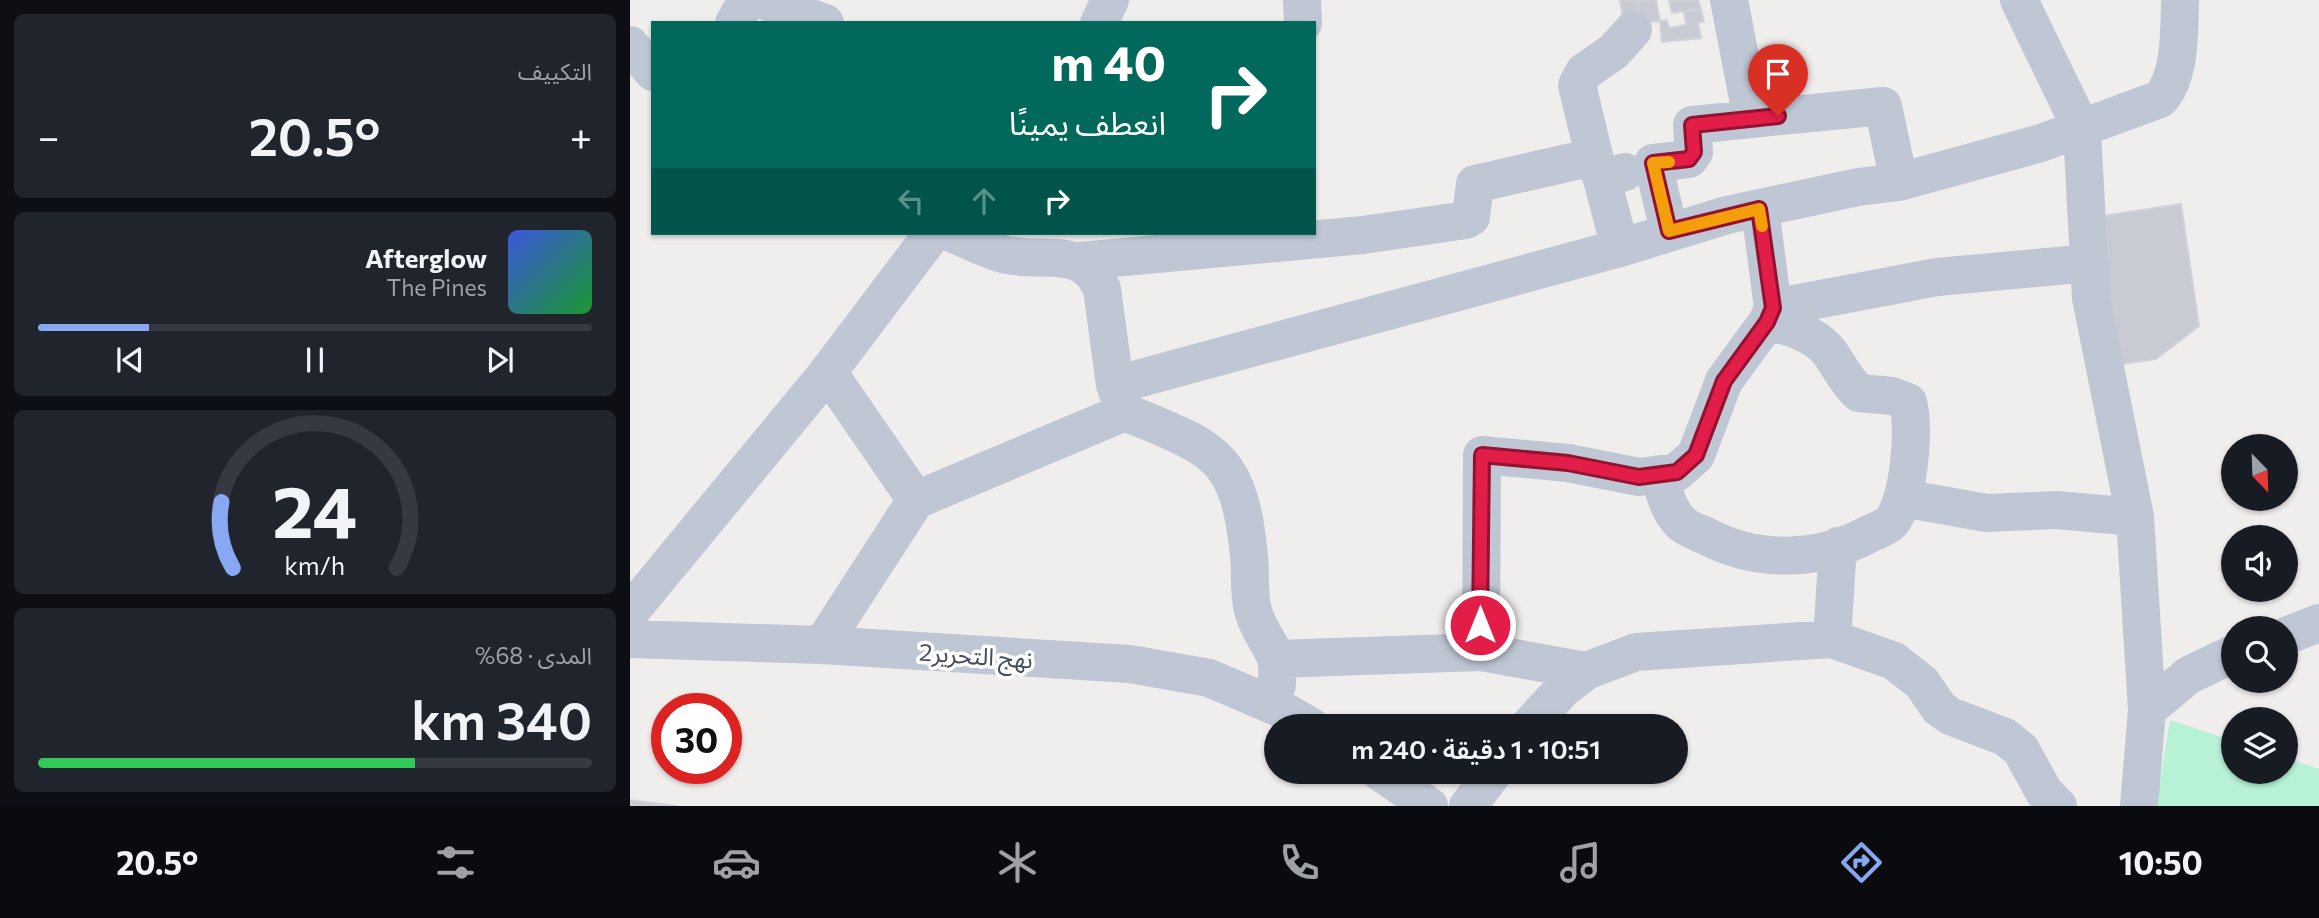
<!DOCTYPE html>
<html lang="ar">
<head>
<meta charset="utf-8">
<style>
  body { margin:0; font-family:Commissioner,"Noto Sans Arabic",sans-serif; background:#20242c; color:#f1f3f6; direction:rtl; height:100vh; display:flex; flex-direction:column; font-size:26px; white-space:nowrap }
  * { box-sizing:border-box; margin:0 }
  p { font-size:23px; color:#9ea1a6 }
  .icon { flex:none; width:38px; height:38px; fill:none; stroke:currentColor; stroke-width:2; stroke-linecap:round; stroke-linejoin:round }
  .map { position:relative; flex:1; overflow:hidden; direction:ltr }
  .panel { display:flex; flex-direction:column; gap:14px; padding:14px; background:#0d0f14; width:630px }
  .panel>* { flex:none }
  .guide { position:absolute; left:21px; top:21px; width:665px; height:214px; border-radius:0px; box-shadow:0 2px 5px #0004; direction:rtl; background:#00695c; color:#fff; overflow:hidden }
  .needle { width:46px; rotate:157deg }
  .tools { position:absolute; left:1591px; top:434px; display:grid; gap:14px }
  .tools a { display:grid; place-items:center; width:77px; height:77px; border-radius:50%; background:#171b24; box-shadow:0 2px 5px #0004; font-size:35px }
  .speed { position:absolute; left:21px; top:693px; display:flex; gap:14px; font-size:35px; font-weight:700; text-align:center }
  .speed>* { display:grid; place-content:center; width:91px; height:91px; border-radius:50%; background:#171b24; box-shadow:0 2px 5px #0004; line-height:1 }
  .speed .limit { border:10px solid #d22; background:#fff; color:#111 }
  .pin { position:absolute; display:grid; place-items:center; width:60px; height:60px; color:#fff; margin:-72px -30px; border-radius:50% 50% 50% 0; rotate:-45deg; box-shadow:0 0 7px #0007 }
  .pin .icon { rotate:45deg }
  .me { position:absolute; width:77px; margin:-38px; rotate:0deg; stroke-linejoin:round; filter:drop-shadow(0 0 5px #0008) }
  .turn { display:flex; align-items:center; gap:24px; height:147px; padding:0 35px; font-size:32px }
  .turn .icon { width:91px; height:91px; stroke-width:2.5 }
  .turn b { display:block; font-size:49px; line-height:60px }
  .lanes { display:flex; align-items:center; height:66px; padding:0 35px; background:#0003; justify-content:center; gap:35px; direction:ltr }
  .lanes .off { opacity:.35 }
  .big { font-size:52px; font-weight:600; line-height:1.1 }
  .panel .widget { flex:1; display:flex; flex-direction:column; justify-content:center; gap:10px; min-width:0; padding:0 24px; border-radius:10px; background:#20242c }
  .panel .dial { align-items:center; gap:0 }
  .dial svg { height:182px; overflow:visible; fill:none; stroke:#363941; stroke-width:7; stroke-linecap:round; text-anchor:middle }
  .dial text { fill:#f1f3f6; stroke:none }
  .song { display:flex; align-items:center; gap:21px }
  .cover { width:84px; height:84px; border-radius:10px; background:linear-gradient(135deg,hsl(230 70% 55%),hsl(130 70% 35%)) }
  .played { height:7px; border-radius:4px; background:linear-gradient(90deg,#89a8f2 20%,#363941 20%) }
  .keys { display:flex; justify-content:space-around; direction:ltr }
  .heat { display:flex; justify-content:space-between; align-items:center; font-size:38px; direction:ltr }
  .charge { height:10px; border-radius:5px; background:linear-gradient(90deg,#34c759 68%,#363941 0) }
  .trip { position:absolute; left:634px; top:714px; width:424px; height:70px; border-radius:35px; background:#171b24; box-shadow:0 2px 5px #0004; font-weight:600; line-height:70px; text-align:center; direction:rtl }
  .dock { display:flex; height:112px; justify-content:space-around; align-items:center; background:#090b0e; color:#9ea1a6 }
  .dock .icon { width:49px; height:49px }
  .dock .on { color:#89a8f2 }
  .dock b { font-size:32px; color:#f1f3f6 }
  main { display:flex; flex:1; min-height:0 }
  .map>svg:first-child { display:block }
  .green { fill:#b7f2d7 }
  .building { fill:#c9cbd4; stroke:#d1d2da; stroke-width:2 }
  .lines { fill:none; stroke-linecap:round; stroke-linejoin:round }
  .minor { stroke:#bfc7d4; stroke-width:38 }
  .route-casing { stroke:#92132f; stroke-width:18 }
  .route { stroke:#e11d48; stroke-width:12 }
  .slow { stroke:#f59e0b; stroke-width:12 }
  .labels { text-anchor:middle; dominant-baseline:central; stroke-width:7; stroke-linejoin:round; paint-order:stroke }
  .street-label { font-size:24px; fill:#444d5c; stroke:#fff }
</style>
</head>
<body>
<main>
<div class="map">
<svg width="1689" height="806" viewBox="0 0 1689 806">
  <rect width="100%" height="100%" fill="#f0eded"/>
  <path class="green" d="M1540 720 1603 741V772H1656V758L1689 769V806H1526Z"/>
  <path class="building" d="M990 0H1007L1011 23 994 25Z
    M1007 0H1026L1030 21 1011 23Z
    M1039 0H1068L1071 9 1042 13Z
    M1071 9 1074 22H1068L1071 38 1032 42 1030 21 1037 20 1039 28 1056 25 1054 12Z
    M1551 204 1569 326 1526 359 1485 365 1460 218Z
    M0 800 47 806H0Z"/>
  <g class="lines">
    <path class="minor" d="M133 0 195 23
      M672 0 673 23
      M1099 0 1122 119
      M1389 0 1452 130 1461 298 1505 517 1517 710 1509 806
      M104 23 117 0
      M469 23 480 0
      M0 45 23 72
      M965 160 947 85 954 72 983 52 1003 30
      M1039 231 1023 163 1059 159 1064 152 1062 125 1253 106 1269 182
      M990 248 972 179 995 172
      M451 261 733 235 836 220 841 217 845 184 946 161 965 160 972 179
      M1143 308 1307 277 1460 263
      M198 372 286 500
      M485 385 990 248 1097 215 1228 187 1269 182 1411 143 1530 99C1551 76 1549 31 1550 0
      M495 412C583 449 609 452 619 556 621 574 618 592 623 610 627 628 639 641 646 658 648 665 647 677 647 685
      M1030 476C1034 493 1039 512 1052 524 1058 529 1069 533 1076 536 1127 563 1188 562 1239 534 1246 531 1257 527 1262 521 1279 499 1285 429 1278 402L1262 396 1229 393C1216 381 1210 367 1200 353 1185 334 1160 326 1137 322
      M1273 498 1356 513 1427 510 1505 517
      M0 612 198 372 303 233
      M1656 636 1689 623
      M0 639 192 645 500 664 579 678 647 707 680 726
      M1202 639 1208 546
      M192 645 286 500 495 412 485 385 472 289C453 245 416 263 377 255 358 251 339 240 321 233
      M851 652 852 455 938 463 1009 477 1047 472 1066 455 1094 381 1137 322 1143 308 1130 209
      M646 659 851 652 956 671 1006 652 1202 639 1264 661 1292 683 1309 708 1320 716 1375 737 1391 750 1414 792 1428 806
      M1517 710 1559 675 1603 654
      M899 726 933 689 956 671
      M750 772 799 806
      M838 806 864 772"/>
  </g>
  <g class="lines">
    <defs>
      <path id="route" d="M850 625 852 455 938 463 1009 477 1047 472 1066 455 1094 381 1137 322 1143 308 1129 209 1039 231 1023 163 1059 159 1064 152 1062 125 1148 116"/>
    </defs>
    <use href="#route" class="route-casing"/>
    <use href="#route" class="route"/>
    <path class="slow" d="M1039 162 1023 163 1039 231 1129 209 1132 226"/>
  </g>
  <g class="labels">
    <g class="street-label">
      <text transform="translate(346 655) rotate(4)">نهج التحرير2</text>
    </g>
  </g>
</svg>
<div class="tools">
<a><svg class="needle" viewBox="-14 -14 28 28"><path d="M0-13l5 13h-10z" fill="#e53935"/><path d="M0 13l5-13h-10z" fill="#9ea1a6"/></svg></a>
<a><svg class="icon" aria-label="sound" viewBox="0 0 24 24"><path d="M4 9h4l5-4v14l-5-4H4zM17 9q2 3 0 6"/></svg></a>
<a><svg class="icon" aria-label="search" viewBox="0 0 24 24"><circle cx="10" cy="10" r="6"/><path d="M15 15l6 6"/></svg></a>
<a><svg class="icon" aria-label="layers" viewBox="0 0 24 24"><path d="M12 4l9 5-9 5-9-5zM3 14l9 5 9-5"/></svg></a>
</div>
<div class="speed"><div class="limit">30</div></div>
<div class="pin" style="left:1148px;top:116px;background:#d93025"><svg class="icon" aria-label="arrive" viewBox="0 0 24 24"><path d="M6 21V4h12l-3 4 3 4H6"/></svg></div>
<svg class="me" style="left:850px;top:625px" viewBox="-20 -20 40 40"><circle r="17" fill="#e11d48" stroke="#fff" stroke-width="3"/><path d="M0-11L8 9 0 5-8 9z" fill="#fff"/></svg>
<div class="trip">10:51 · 1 دقيقة · 240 m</div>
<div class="guide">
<div class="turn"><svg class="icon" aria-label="right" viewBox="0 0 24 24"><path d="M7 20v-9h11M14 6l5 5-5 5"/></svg><div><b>40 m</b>انعطف يمينًا</div></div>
<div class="lanes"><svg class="icon off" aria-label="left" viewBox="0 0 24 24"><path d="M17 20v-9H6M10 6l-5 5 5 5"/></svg><svg class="icon off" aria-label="ahead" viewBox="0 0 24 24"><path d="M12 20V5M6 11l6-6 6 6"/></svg><svg class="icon" aria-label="right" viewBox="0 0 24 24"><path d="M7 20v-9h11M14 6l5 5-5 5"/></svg></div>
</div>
</div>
<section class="panel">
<div class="widget"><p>التكييف</p>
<div class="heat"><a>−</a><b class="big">20.5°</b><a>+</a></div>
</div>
<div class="widget">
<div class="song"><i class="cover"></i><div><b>Afterglow</b><p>The Pines</p></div></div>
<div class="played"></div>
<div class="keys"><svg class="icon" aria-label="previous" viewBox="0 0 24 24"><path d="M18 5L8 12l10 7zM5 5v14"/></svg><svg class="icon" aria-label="pause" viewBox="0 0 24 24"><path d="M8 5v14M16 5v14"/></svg><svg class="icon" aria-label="next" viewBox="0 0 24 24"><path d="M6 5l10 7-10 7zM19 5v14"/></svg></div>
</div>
<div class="widget dial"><svg viewBox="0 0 100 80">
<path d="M14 69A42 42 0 1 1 86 69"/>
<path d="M14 69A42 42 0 0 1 9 40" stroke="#89a8f2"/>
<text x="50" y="56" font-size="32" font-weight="700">24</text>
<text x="50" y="72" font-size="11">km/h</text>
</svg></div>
<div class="widget"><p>المدى · 68%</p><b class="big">340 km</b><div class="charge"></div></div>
</section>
</main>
<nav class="dock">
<b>10:50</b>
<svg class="icon on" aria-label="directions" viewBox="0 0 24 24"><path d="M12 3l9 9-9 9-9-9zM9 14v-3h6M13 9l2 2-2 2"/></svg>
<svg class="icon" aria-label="music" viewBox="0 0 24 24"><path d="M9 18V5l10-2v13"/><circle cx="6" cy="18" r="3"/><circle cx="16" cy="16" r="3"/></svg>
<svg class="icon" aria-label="phone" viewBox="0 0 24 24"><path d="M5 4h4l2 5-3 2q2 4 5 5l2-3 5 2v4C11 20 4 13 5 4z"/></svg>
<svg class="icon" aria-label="climate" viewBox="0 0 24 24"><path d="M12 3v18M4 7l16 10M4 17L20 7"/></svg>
<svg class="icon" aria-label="car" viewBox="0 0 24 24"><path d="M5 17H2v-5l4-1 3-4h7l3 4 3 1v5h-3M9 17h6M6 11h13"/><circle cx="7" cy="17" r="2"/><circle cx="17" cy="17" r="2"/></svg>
<svg class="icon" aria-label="filters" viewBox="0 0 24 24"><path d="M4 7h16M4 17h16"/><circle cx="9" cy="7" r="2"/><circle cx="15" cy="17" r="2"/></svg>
<b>20.5°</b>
</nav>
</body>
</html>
